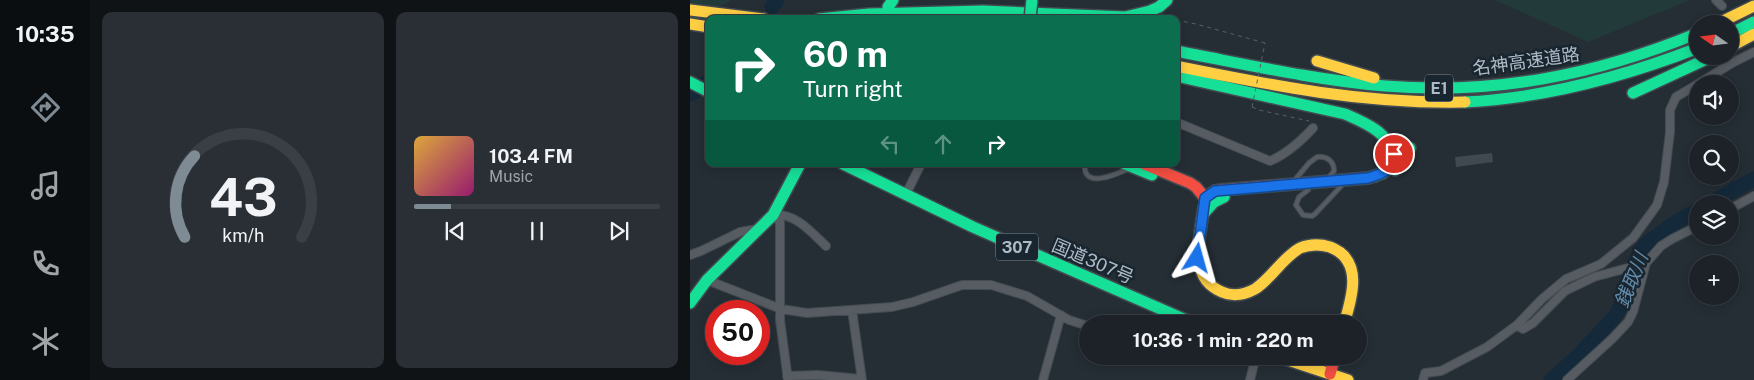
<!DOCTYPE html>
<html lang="en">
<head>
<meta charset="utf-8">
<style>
  body { margin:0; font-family:"Public Sans","Noto Sans JP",sans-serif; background:#292f34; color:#f1f3f6; height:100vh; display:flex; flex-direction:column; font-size:19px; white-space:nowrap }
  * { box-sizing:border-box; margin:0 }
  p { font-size:16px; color:#a0a4a8 }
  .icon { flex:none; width:28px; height:28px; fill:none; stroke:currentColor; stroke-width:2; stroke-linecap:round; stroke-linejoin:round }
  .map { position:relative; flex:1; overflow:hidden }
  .drawer { display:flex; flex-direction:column; gap:12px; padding:12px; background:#0f1316; width:600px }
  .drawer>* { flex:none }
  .top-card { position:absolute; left:15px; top:15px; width:475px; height:152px; border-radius:10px; box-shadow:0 2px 12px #0003,0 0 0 1px #3a3f45; background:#0b6e4f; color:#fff; overflow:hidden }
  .needle { width:32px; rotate:284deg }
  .buttons { position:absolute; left:999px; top:15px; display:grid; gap:10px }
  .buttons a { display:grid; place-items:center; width:50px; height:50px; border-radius:50%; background:#1c2228; box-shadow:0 2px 12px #0003,0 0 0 1px #3a3f45; font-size:25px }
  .speed { position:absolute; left:15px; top:300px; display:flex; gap:10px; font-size:25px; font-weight:700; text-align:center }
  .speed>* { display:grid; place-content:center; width:65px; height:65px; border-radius:50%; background:#1c2228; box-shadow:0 2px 12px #0003,0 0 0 1px #3a3f45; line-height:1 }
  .speed .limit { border:8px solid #d22; background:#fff; color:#111 }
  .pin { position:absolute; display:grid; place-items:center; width:42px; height:42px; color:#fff; margin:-21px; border:2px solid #fff; border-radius:50%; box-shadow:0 1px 5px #0007 }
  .me { position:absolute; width:55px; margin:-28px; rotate:8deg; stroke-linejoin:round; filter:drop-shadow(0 0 4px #0008) }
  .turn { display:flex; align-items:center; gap:18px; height:105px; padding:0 15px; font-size:22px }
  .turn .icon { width:65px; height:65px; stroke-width:2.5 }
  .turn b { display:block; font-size:35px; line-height:42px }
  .lanes { display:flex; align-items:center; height:48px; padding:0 15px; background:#0003; justify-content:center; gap:25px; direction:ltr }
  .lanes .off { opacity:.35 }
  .drawer .tile { flex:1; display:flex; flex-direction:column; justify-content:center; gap:8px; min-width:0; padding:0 18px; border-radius:10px; background:#292f34 }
  .drawer .dial { align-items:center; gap:0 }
  .dial svg { height:130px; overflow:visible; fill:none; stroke:#3a3f45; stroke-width:7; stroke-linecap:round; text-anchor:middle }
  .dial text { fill:#f1f3f6; stroke:none }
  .song { display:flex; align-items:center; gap:15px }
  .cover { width:60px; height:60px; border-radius:8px; background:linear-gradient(135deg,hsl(40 70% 55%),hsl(320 70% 35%)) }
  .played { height:5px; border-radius:2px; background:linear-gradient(90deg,#7e8a94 15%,#3a3f45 15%) }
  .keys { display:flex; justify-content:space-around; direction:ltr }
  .drawer .tiles { flex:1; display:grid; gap:12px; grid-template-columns:repeat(2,1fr) }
  .trip { position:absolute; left:389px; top:315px; width:288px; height:50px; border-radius:25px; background:#1c2228; box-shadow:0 2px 12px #0003,0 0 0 1px #3a3f45; font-weight:700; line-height:50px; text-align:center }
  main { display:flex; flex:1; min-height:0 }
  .menu { display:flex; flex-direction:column; width:90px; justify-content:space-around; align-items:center; background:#0b0e10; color:#a0a4a8 }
  .menu .icon { width:35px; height:35px }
  .menu .active { color:#7e8a94 }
  .menu b { font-size:22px; color:#f1f3f6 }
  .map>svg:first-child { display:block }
  .green { fill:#223a3a }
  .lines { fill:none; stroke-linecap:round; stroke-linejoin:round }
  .river { stroke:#142939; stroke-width:15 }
  .building { fill:#40494f }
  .lane-casing { stroke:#424b51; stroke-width:6 }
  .street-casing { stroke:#424b51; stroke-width:10 }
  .fast-casing { stroke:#424b51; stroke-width:14 }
  .slow-casing { stroke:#424b51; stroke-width:14 }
  .jam-casing { stroke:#424b51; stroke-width:14 }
  .path { stroke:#576064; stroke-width:1; stroke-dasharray:4 4; stroke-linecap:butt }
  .lane { stroke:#565c62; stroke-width:4 }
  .street { stroke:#565c62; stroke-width:8 }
  .fast { stroke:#16e098; stroke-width:11 }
  .slow { stroke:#ffcf43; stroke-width:11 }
  .jam { stroke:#f24e42; stroke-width:11 }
  .fast-bridge-casing { stroke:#424a50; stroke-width:14; stroke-linecap:butt }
  .path-bridge { stroke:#576064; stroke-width:1; stroke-dasharray:4 4; stroke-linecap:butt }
  .fast-bridge { stroke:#16e098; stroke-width:11 }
  .route-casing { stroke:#114b97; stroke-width:12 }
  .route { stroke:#1a73e8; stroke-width:9 }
  .labels { text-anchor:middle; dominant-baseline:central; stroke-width:5; stroke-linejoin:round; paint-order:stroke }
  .shield { fill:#19252f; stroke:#818e99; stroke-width:1 }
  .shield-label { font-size:16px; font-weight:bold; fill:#aebbc7 }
  .street-label { font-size:18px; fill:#aebbc7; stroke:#19252f }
  .water-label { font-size:19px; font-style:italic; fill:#638caa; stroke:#19252f }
</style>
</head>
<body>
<main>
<nav class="menu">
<b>10:35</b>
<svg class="icon active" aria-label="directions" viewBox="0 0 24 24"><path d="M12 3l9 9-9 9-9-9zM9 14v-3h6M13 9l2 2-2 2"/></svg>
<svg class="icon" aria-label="music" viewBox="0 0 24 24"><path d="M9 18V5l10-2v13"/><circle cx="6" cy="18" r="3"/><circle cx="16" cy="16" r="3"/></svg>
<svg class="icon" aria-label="phone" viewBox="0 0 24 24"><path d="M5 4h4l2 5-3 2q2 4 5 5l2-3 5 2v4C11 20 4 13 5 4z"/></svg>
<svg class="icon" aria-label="climate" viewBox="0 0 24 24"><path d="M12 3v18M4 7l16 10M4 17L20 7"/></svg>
</nav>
<section class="drawer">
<div class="tiles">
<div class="tile dial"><svg viewBox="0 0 100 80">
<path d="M14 69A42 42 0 1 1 86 69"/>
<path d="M14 69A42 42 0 0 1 20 19" stroke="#7e8a94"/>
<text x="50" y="56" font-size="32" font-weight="700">43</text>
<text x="50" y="72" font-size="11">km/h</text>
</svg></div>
<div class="tile">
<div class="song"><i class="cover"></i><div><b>103.4 FM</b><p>Music</p></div></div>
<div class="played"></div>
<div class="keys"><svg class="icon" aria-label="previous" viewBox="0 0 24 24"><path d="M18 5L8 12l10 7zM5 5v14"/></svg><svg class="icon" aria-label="pause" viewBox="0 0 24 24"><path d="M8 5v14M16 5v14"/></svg><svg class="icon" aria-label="next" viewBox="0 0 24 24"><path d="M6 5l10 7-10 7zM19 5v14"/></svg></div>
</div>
</div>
</section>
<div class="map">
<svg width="1064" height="380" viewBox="0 0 1064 380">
  <rect width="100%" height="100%" fill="#252e35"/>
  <path class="green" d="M0 0H42L0 23Z
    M805 0H1000L898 42Z"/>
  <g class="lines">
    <path class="river" d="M82 7 87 0
      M0 94 19 81
      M1019 204 1064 179
      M861 380 889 355 926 315 939 290 949 253 956 244 986 222 1008 210"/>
  </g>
  <path class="building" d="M802 153 803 162 766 167 765 157Z"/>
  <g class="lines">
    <defs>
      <path id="lane" d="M395 164C392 190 427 174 438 169
        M604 181 619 163 627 157C637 156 644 161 644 171L640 176
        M618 190 609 197 606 205 613 215 622 216 625 214 654 183"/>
      <path id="street" d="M1026 0 1032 6
        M1008 84 1042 63 1064 52
        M486 122 580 161C597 154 610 142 623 128
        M215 196 231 164
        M1040 209 1064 196
        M83 215 90 222V320L98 380
        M83 215C106 213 121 232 136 246
        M0 255 11 251 50 232 68 229
        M17 280 91 309 117 313 202 307 223 302 272 285H301L337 296 379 320 398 326
        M162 310 172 380
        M827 325 833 329 843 323 875 291 904 277 956 263
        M97 376 128 375 171 379
        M353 380 371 315
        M560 380 566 356
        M733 380 735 373 751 371 797 347 827 325 852 299 876 279 911 264 943 238 967 205 974 182 980 132V110L986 97 1008 84
        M877 380 922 339 938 322 943 312 956 263 971 246 982 239 1008 226"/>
      <path id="fast" d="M198 7 203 0
        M129 19 179 14 293 11 435 17 460 11 469 7 477 0
        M1040 34 1064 22
        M486 51C555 64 624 80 695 86 805 95 906 75 1008 33
        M486 76 655 114C678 124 706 135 702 165L693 173 685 176
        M0 82 19 92
        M943 93 1023 56
        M775 102C856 98 933 77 1008 48
        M153 164 283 227 505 324
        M435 164 462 175
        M705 170 714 153 720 148
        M513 214 524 202 534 197
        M0 303 17 280 83 215 110 164"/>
      <path id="slow" d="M0 10 74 19
        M0 24 19 27
        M1027 24 1064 6
        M1040 47 1064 34
        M627 61 684 78
        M486 66C585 86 673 104 775 102
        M514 207C510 237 497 277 532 292 543 297 554 295 565 289 582 278 592 258 610 248 620 244 630 244 640 247 674 260 662 298 654 324
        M586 356 658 380"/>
      <path id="jam" d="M454 164 500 183 506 187 515 198 525 191 531 190 678 178 685 176
        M640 374 645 356"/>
    </defs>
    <use href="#lane" class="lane-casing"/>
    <use href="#street" class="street-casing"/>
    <use href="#fast" class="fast-casing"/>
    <use href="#slow" class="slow-casing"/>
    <use href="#jam" class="jam-casing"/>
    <path class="path" d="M486 20 506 24 575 43
      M562 107 569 110 619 121"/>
    <use href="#lane" class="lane"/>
    <use href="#street" class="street"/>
    <use href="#fast" class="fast"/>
    <use href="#slow" class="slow"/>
    <use href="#jam" class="jam"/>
    <defs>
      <path id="fast-bridge" d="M340 19 342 0"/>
    </defs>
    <use href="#fast-bridge" class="fast-bridge-casing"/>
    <path class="path-bridge" d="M562 107 575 43"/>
    <use href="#fast-bridge" class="fast-bridge"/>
  </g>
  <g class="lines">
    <defs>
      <path id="route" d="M507 258 515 198 525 191 678 178C692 174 704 170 704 154"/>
    </defs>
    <use href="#route" class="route-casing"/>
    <use href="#route" class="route"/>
  </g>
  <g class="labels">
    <g class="shield">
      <rect x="735" y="74.5" width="28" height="27" rx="4"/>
      <rect x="306" y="233.5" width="42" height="27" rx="4"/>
    </g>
    <g class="shield-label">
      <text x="749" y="88">E1</text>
      <text x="327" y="247">307</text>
    </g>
    <g class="street-label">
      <text transform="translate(836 61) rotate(-8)">名神高速道路</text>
      <text transform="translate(403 261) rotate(23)">国道307号</text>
    </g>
    <g class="water-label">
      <text transform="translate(941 280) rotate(-68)">銭取川</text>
    </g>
  </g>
</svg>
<div class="buttons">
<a><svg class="needle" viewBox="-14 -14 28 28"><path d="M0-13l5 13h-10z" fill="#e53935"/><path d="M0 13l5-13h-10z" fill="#a0a4a8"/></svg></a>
<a><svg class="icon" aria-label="sound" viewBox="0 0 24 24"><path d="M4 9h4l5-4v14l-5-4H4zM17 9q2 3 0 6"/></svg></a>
<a><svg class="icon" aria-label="search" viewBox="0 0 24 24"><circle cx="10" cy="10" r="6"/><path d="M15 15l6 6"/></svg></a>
<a><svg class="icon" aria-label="layers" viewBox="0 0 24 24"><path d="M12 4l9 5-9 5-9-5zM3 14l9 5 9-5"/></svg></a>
<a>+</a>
</div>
<div class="speed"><div class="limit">50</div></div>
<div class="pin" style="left:704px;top:154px;background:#d93025"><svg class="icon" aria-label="arrive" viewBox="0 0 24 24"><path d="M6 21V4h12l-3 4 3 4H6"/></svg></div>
<svg class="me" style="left:507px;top:258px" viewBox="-20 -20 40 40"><path d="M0-17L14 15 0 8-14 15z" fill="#1a73e8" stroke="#fff" stroke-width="4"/></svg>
<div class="trip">10:36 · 1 min · 220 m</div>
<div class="top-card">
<div class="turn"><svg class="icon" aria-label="right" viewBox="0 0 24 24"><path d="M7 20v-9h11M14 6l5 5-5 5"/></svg><div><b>60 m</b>Turn right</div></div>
<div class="lanes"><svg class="icon off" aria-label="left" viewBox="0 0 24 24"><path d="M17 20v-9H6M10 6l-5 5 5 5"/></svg><svg class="icon off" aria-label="ahead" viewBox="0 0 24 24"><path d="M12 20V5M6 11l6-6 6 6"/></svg><svg class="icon" aria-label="right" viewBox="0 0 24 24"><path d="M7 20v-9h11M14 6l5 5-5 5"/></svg></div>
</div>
</div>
</main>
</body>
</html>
